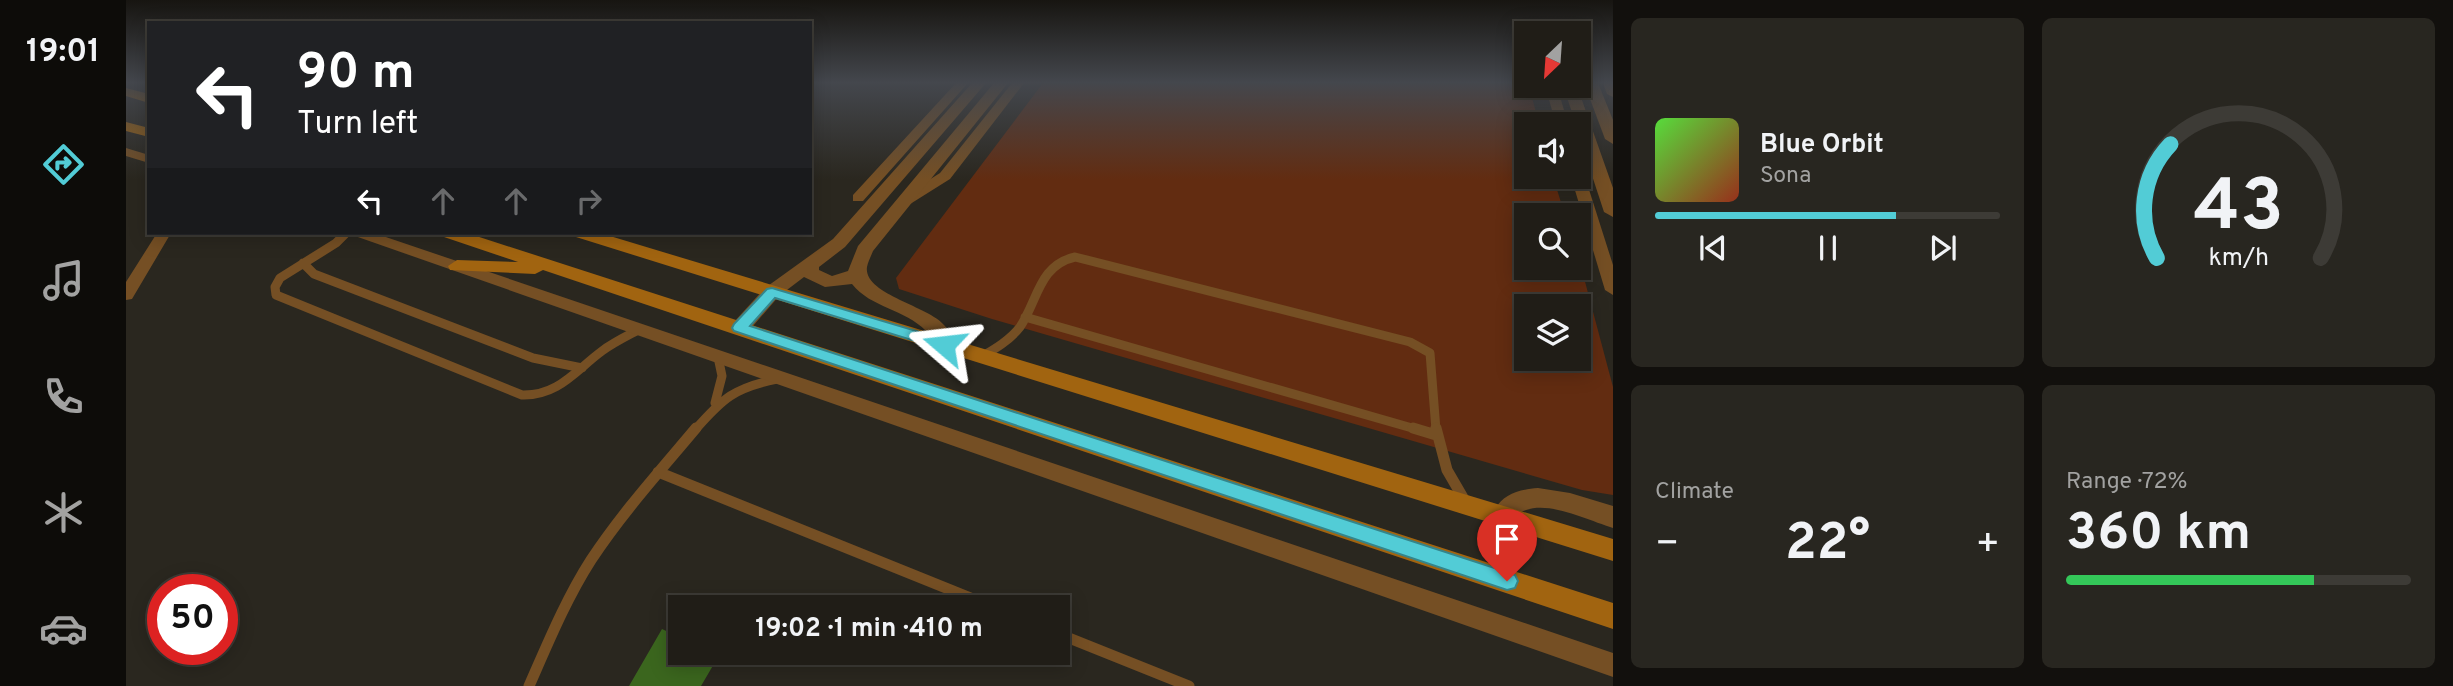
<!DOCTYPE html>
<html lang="en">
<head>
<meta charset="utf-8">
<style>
  body { margin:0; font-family:Overpass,sans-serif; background:#282620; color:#f1f3f6; height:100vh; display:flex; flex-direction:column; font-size:26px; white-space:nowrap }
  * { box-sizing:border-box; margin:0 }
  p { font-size:23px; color:#a2a2a1 }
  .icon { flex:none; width:38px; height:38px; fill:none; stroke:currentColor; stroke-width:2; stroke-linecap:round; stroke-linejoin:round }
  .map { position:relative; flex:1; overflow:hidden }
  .details { display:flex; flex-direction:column; gap:18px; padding:18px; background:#12100d; width:840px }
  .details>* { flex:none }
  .hud { position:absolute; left:21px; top:21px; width:665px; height:214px; border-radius:0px; box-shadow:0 4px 18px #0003,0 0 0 2px #3d3b36; background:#202124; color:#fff; overflow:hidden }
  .needle { width:46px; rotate:205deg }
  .buttons { position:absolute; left:1388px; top:21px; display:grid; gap:14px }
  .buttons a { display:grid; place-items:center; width:77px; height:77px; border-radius:0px; background:#201d17; box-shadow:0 4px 18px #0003,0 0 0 2px #3d3b36; font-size:35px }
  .speed { position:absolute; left:21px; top:574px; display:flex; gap:14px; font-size:35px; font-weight:700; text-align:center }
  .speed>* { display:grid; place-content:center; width:91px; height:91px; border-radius:50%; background:#201d17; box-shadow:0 4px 18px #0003,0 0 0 2px #3d3b36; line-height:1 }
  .speed .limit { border:10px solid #d22; background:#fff; color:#111 }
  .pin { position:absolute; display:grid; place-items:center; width:60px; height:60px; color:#fff; margin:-72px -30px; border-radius:50% 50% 50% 0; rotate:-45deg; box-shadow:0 0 7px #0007 }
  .pin .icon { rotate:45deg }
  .me { position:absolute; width:77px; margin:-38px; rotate:287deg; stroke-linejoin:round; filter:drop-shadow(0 0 5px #0008) }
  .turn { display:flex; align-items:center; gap:24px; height:147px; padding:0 35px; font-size:32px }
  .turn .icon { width:91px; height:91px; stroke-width:2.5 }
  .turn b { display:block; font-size:49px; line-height:60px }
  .lanes { display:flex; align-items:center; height:66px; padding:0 35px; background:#0003; justify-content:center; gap:35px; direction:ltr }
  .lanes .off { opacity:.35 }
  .big { font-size:52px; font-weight:700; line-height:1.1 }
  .details .widget { flex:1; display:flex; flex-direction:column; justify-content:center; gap:10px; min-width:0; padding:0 24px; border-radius:10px; background:#282620 }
  .details .dial { align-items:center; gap:0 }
  .dial svg { height:182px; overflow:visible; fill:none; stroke:#3d3b36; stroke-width:7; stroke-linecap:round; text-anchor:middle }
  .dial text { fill:#f1f3f6; stroke:none }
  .song { display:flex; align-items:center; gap:21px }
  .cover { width:84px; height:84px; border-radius:10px; background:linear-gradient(135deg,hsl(110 70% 55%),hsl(10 70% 35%)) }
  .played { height:7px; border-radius:4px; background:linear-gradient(90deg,#52ccd6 70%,#3d3b36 70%) }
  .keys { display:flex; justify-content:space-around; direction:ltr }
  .heat { display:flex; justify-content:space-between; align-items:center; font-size:38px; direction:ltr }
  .charge { height:10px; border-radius:5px; background:linear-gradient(90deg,#34c759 72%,#3d3b36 0) }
  .details .tiles { flex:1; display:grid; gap:18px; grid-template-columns:repeat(2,1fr) }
  .trip { position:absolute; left:542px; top:595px; width:402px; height:70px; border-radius:0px; background:#201d17; box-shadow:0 4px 18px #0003,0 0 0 2px #3d3b36; font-weight:700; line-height:70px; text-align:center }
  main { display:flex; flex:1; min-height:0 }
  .tabs { display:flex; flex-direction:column; width:126px; justify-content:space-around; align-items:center; background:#0d0c09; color:#a2a2a1 }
  .tabs .icon { width:49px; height:49px }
  .tabs .active { color:#52ccd6 }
  .tabs b { font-size:32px; color:#f1f3f6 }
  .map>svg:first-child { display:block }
  .green { fill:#622c11; fill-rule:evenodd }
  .water { fill:#3b661e }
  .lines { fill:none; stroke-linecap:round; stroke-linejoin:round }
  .service-far1 { stroke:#754f24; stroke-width:9 }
  .service { stroke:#754f24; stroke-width:11 }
  .minor { fill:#754f24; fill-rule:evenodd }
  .tertiary { fill:#754f24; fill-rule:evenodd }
  .secondary { fill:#a16410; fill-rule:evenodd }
  .route { fill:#52ccd6; stroke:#35858b; stroke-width:2 }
</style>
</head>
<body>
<main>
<nav class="tabs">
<b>19:01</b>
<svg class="icon active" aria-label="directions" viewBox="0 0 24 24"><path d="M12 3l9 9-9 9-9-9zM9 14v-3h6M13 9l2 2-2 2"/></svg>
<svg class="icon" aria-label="music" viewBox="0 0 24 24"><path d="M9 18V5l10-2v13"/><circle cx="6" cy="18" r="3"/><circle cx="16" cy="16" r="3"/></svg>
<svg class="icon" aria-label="phone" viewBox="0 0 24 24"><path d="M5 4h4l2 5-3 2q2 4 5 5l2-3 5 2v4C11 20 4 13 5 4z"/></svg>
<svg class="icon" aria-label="climate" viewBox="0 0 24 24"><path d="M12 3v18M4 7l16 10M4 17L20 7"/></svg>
<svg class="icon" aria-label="car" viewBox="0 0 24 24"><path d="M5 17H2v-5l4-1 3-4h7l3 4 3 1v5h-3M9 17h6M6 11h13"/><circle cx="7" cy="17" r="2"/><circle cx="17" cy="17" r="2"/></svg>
</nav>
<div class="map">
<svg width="1487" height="686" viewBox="0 0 1487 686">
  <rect width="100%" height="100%" fill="#2a271f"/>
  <path class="green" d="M917 83H1400L1403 86 1413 124H1400V177H1427L1439 215H1400V268H1452L1453 259 1487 387V495L1456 490 866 319 773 289 770 278ZM1400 306H1452V359H1400Z"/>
  <path class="water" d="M536 629 555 638V653H584L592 657 575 686H503Z"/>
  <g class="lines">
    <path class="service-far1" d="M220 233 210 243 154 278 149 287 150 295 396 395C432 396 449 371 476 351 488 342 501 336 514 329
      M177 263 188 274 407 358 456 368
      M899 317 1293 430
      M855 357C869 349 884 340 894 327 912 300 913 265 949 257L1284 342 1304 353 1310 430
      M589 403 596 376 592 357
      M569 430C597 398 608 388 651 379"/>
    <path class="service" d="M1287 428 1310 435
      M1310 428 1321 470 1339 501
      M532 472 867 607
      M933 634 1063 686
      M403 686C422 643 440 599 465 560 496 513 534 471 570 428"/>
    <path class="minor" d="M830 83H842L737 201H727V195Z
      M886 83H898L824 179 781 206H771V200L814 173Z
      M1477 83H1487V97L1481 94Z
      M1419 86H1431L1442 124H1430Z
      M0 148 23 155V163L0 156Z
      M1452 173 1459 177 1487 265V295L1479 290 1445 177H1452Z
      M31 233H45L6 299 0 300V282Z
      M227 233H248L1487 653V677L229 236Z"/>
    <path class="tertiary" d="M846 83H860L719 247 693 267V270L706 276 722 271 732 246 868 83H882L747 251C745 256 742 262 741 267 737 294 802 306 818 325 823 330 825 339 829 345L825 350H811C807 344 805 336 800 331 779 309 745 308 726 284L699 287 678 277 653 296 621 333H607L604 328 607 323 639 288 707 239Z
      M1458 83H1472L1487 120V144L1479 139Z
      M1437 86H1451L1487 188V217L1478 212 1452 133V124H1450Z
      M1412 488 1444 493 1487 506V528C1461 520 1421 499 1395 512 1387 524 1383 528 1369 524L1365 516C1375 495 1389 490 1412 488Z"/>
    <path class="secondary" d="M0 88 23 94V103L0 96Z
      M0 122 23 128V137L0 131Z
      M315 233H341L1487 603V629L417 270 409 274 324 270 322 266 331 260 392 262 318 237Z
      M447 233H474L1487 539V561L450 237Z"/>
  </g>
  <linearGradient id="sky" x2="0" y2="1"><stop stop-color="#171511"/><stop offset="0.46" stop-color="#44474d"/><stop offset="1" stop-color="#44474d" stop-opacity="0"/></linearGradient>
  <rect width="1487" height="179" fill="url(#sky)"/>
  <path class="route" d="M646 288 824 341 826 345 818 350 649 298 624 326 1381 572 1389 575 1392 581 1389 588 1381 590 608 331 606 328 608 324 641 289Z"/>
</svg>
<div class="buttons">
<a><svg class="needle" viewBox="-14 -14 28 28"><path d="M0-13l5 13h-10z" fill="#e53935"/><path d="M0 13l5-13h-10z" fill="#a2a2a1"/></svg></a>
<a><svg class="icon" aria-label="sound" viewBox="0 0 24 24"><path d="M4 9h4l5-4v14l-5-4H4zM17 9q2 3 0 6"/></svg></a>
<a><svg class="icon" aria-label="search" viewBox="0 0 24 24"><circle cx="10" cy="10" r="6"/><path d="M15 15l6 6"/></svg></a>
<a><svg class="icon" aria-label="layers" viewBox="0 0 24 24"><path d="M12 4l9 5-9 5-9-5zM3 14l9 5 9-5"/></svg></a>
</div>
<div class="speed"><div class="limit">50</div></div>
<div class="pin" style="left:1381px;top:581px;background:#d93025"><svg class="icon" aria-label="arrive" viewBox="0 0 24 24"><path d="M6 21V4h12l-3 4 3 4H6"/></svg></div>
<svg class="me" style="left:818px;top:345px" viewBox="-20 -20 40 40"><path d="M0-17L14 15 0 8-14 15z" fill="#52ccd6" stroke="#fff" stroke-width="4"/></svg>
<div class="trip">19:02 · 1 min · 410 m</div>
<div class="hud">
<div class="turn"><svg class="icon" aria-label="left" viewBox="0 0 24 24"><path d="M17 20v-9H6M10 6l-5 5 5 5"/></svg><div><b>90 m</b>Turn left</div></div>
<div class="lanes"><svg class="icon" aria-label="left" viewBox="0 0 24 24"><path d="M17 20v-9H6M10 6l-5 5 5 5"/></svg><svg class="icon off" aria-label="ahead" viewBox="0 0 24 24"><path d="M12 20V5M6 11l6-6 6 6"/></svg><svg class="icon off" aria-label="ahead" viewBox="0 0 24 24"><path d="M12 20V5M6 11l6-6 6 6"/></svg><svg class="icon off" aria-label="right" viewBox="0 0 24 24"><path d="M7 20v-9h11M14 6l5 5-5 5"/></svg></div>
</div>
</div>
<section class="details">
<div class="tiles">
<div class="widget">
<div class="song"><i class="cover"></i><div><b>Blue Orbit</b><p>Sona</p></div></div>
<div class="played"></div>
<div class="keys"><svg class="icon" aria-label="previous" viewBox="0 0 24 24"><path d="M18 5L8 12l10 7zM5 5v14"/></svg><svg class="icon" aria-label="pause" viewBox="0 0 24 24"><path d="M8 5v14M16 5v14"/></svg><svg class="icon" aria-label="next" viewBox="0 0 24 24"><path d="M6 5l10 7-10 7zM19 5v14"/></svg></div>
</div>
<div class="widget dial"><svg viewBox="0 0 100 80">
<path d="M14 69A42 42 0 1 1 86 69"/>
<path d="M14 69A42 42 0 0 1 20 19" stroke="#52ccd6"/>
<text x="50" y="56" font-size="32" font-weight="700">43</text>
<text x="50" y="72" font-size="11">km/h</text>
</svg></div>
<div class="widget"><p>Climate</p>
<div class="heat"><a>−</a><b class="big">22°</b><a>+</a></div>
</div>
<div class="widget"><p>Range · 72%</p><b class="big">360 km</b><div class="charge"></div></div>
</div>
</section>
</main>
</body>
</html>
